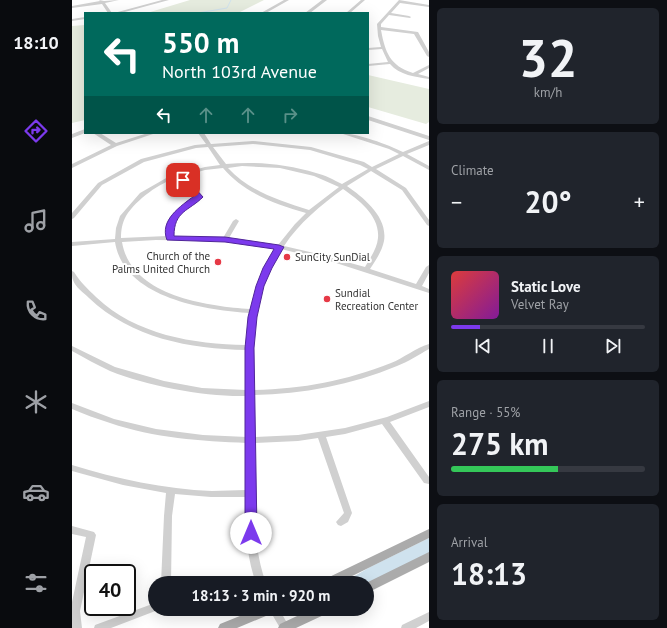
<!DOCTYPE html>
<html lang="en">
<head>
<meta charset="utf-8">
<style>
  body { margin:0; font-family:"PT Sans",sans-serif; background:#20242c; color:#f1f3f6; height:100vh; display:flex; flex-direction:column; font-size:15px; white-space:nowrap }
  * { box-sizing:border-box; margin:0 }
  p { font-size:13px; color:#9ea1a6 }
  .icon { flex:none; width:22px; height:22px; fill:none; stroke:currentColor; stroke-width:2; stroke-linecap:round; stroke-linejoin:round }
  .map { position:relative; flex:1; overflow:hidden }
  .panel { display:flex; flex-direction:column; gap:8px; padding:8px; background:#0d0f14; width:238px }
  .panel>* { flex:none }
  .banner { position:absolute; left:12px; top:12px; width:285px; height:122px; border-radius:0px; box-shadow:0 4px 16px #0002; background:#00695c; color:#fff; overflow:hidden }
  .speed { position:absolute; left:12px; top:564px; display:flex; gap:8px; font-size:20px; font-weight:700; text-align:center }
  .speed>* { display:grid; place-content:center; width:52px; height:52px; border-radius:50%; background:#171b24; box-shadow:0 4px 16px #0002; line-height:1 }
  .speed .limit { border:2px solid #111; border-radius:6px; background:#fff; color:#111 }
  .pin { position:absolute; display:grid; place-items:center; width:34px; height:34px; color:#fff; margin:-17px; border-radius:8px; box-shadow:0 2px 6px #0006 }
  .me { position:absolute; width:44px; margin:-22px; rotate:0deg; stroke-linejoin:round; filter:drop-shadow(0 0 3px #0008) }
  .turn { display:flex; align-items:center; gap:14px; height:84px; padding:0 12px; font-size:18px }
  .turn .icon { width:52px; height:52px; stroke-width:2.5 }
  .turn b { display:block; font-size:28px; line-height:34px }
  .lanes { display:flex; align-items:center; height:38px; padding:0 12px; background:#0003; justify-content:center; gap:20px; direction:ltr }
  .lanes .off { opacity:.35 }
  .big { font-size:30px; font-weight:700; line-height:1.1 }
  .panel .tile { flex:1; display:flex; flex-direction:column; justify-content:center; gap:6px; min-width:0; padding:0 14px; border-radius:6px; background:#20242c }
  .panel .dial { align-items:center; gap:0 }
  .dial b { font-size:52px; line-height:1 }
  .song { display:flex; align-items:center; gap:12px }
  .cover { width:48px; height:48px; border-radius:6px; background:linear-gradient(135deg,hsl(0 70% 55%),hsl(290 70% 35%)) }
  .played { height:4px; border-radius:2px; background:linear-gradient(90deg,#7c3aed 15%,#363941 15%) }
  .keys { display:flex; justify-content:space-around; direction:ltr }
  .heat { display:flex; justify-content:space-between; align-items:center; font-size:22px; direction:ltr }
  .charge { height:6px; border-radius:3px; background:linear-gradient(90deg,#34c759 55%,#363941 0) }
  .trip { position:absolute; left:76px; top:576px; width:226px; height:40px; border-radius:20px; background:#171b24; box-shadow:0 4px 16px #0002; font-weight:700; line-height:40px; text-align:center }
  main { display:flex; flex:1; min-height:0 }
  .menu { display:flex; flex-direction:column; width:72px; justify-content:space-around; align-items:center; background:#090b0e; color:#9ea1a6 }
  .menu .icon { width:28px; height:28px }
  .menu .on { color:#7c3aed }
  .menu b { font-size:18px; color:#f1f3f6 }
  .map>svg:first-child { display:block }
  .green { fill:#e6ecdf }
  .water { fill:#cfe2ee }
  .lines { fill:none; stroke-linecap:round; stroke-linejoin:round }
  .stream { stroke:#cfe2ee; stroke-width:1 }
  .minor { fill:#d0d0d0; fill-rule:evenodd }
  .major { fill:#ababab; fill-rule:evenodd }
  .route { fill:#7c3aed; stroke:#51269a }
  .poi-dot { fill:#e63946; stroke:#fff; stroke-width:1.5 }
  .labels { text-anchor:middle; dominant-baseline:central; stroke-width:4; stroke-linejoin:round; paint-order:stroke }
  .poi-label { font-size:11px; fill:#333; stroke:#fff; text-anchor:start }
</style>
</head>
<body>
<main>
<nav class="menu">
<b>18:10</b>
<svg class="icon on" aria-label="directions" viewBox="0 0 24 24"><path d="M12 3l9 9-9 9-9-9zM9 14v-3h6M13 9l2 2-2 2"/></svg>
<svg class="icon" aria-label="music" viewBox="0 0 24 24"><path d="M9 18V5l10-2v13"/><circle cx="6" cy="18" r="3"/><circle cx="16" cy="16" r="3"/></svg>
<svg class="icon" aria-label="phone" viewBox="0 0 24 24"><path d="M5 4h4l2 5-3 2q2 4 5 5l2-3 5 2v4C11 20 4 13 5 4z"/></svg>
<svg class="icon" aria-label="climate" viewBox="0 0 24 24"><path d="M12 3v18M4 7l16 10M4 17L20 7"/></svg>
<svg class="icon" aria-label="car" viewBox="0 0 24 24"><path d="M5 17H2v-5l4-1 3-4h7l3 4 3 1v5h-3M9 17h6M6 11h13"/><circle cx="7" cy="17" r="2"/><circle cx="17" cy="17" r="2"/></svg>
<svg class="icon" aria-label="filters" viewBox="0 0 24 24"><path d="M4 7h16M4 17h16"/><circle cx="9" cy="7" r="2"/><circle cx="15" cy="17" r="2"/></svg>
</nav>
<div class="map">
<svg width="357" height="628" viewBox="0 0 357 628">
  <rect width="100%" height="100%" fill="#fff"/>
  <path class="green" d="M118 0H192L166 13H75Z
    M13 25V120L0 123V26Z
    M296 75 357 89V122L354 124 296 107Z"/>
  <path class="water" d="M357 538V554L295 583H271L298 567Z"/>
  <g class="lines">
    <path class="stream" d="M126 13 155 8 159 0"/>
    <path class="minor" d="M27 0 32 1 47 0 33 3 40 13H36L30 4 0 8V6L28 1Z
      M90 0H97L49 13H42Z
      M212 0H217L194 13H189Z
      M250 0H255L238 13H233Z
      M289 0H293L278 13H274Z
      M327 0 357 5V7L328 3 319 13 337 16 339 17 338 18 317 15 309 24V27L346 32 357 52V57L355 56 342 34 309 30C313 52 318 66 341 73L357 65V68L346 74 357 77V79C344 77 327 75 318 64L296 66V64L316 62 310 49 296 50V48L309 47 306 36 305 24Z
      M13 17V19L0 21V19Z
      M296 116 357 136V140L296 120Z
      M13 129V133L0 138V134Z
      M21 133H28L44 143 76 133H84L45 146 0 168V164L39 145Z
      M126 133H132L139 144 181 141 239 147 292 162 300 167 327 154 317 149 268 133C285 133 317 145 331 152L357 141V145L335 154 357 166V170L331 156 304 169 334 188 357 220V226L355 225 330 190 299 171 275 186C292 198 316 217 312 241 310 251 304 260 298 269L344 284 354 267 357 265V273L350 286 357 289V293L261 262 209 249C181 291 180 341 181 390 231 389 273 381 319 363 332 358 343 348 357 344V349C346 355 336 362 325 366 279 385 231 394 182 395L183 437 226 435 273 428 315 417 357 401V407L318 422 357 477V484L352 483 310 424 273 434 254 437 280 513 276 522 269 526 266 525 264 522 272 513 246 438 226 441 183 443 182 492 183 494 182 499C183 528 184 556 194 583H184C174 555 173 527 174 497H139L103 494 100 516 99 583H89L92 516 94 493 51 485 0 471V465C45 479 92 489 140 491 151 491 162 490 174 490L175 443C129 441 82 438 38 423 25 419 12 414 0 409V403L42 419 84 429 131 435 175 437 174 396C133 397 76 386 38 371 25 365 13 358 0 351V346L43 367 92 381 130 388 174 390V350C118 349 59 338 17 298 12 293 3 287 1 280 0 278 0 274 0 271L2 272C8 282 16 289 24 297 64 335 121 344 174 345L178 313C132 310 52 298 43 242L0 246V242L43 239 44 228 48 216 68 193 96 177 133 167 148 165 136 147 124 148 72 162 30 185 2 218 0 219V213L26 183 69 159 123 145 134 144ZM181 144 238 150 288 165 296 169 270 184C262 180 253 175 244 173 215 164 184 161 154 164L141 147ZM170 166 208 168 242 176 267 187 237 210C208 201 177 191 156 168ZM151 168C172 193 203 204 234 213L223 224 206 245 157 238 167 221 164 219 161 221 151 238 101 236C101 210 117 212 130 197L112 176 133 170ZM107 177 124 197C109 207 95 217 95 236L49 238C49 231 50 223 54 216 65 199 87 183 107 177ZM271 189C287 200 308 216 306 238 305 249 298 258 293 267L242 253 212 246C227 223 249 205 271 189ZM84 240 146 241 204 248C191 267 183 287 178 309 134 306 59 296 50 242Z
      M0 526 22 532 24 535 8 611 10 628H0V602L14 537 0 534Z
      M83 603V609H87L86 610 39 628H22L23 625Z
      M197 609H207L218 628H208Z
      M357 612V621L344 628H329L330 625Z"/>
    <path class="major" d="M357 529V538L266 583H250L251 580Z
      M357 552V562L295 593 294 583Z
      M185 609H203L201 613 165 628H146L148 624Z
      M240 609H258L256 613 224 628H206L208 624Z"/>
  </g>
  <path class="route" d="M111 177 114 178 131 197C117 211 102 211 102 236L153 237 207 245 212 247 200 268 192 286 185 317 182 348 185 533 183 536 179 538 175 536 173 533V348L176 317 184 286 191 268 202 249 153 242 95 240C87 220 109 206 122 196L108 180Z"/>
  <g class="poi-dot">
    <circle cx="215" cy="257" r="4"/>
    <circle cx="146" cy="262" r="4"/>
    <circle cx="255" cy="299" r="4"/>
  </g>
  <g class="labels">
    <g class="poi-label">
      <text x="138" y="256" text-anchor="end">Church of the<tspan x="138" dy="13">Palms United Church</tspan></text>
      <text x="223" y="257">SunCity SunDial</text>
      <text x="263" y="293">Sundial<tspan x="263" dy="13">Recreation Center</tspan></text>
    </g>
  </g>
</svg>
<div class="speed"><div class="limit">40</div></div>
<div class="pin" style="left:111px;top:180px;background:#d93025"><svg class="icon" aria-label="arrive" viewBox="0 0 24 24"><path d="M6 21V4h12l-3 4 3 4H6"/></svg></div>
<svg class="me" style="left:179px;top:533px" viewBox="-20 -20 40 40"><circle r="19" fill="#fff"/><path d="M0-13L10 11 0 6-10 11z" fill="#7c3aed"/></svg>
<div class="trip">18:13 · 3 min · 920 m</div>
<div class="banner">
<div class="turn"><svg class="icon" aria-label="left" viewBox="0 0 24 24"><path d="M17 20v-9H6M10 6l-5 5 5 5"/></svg><div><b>550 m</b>North 103rd Avenue</div></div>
<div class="lanes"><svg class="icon" aria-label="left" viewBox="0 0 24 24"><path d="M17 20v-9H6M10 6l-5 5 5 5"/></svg><svg class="icon off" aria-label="ahead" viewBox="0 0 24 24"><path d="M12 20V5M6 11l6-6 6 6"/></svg><svg class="icon off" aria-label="ahead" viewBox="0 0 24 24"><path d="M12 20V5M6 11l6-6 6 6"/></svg><svg class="icon off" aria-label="right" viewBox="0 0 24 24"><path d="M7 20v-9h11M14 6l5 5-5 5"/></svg></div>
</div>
</div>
<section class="panel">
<div class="tile dial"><b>32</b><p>km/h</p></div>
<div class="tile"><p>Climate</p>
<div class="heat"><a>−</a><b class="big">20°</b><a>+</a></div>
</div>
<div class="tile">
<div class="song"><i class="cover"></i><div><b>Static Love</b><p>Velvet Ray</p></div></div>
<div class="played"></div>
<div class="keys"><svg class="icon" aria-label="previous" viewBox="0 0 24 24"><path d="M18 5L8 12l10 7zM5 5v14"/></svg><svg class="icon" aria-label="pause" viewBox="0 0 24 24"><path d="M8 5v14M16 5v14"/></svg><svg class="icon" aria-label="next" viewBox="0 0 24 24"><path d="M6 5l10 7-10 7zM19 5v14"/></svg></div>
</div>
<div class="tile"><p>Range · 55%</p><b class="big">275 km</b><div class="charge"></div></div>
<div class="tile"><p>Arrival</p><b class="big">18:13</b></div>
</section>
</main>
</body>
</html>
